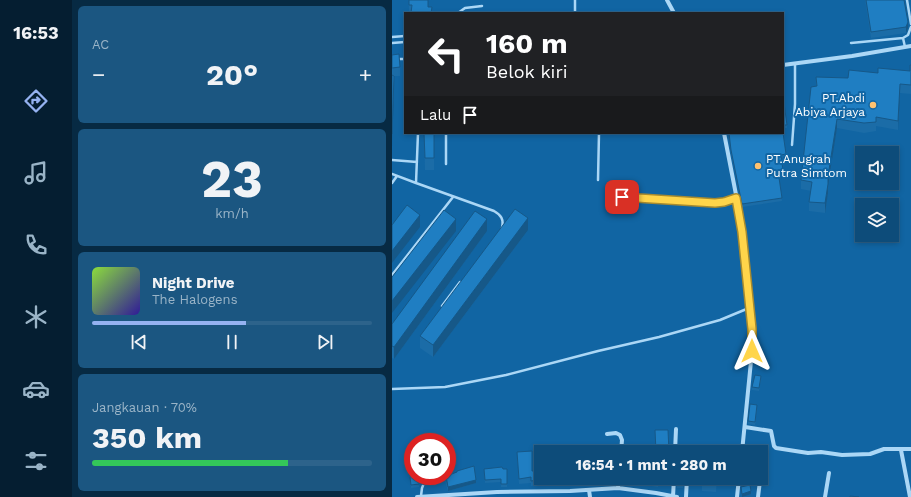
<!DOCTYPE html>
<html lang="id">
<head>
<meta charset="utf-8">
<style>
  body { margin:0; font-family:"Work Sans",sans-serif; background:#1b5681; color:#f1f3f6; height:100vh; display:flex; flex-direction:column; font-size:15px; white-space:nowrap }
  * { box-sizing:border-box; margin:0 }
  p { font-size:13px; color:#9ab4c7 }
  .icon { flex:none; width:22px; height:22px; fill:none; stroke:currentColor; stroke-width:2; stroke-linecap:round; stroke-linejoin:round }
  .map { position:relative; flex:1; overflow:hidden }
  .panel { display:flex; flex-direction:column; gap:6px; padding:6px; background:#072a43; width:320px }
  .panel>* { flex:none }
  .hud { position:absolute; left:12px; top:12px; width:380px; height:122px; border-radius:0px; box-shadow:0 2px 6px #0003,0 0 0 1px #2d638b; background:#202124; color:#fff; overflow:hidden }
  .fabs { position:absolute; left:463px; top:146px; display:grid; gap:8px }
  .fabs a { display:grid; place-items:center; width:44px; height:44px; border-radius:0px; background:#0d4c7a; box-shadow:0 2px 6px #0003,0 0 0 1px #2d638b; font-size:20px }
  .speed { position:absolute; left:12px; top:433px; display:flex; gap:8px; font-size:20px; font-weight:700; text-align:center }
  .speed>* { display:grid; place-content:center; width:52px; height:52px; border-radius:50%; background:#0d4c7a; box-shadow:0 2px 6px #0003,0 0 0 1px #2d638b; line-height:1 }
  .speed .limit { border:6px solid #d22; background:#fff; color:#111 }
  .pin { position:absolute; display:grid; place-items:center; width:34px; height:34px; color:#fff; margin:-17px; border-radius:8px; box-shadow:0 2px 6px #0006 }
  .me { position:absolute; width:44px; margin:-22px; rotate:0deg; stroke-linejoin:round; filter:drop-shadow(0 0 3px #0008) }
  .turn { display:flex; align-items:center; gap:14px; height:84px; padding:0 16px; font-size:18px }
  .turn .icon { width:52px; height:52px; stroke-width:2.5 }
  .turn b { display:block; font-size:28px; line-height:34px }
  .then { display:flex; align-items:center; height:38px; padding:0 16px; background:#0003; gap:8px; font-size:15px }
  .big { font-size:30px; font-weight:700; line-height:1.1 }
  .panel .card { flex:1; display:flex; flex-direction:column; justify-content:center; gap:6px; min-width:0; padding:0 14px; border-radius:6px; background:#1b5681 }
  .panel .dial { align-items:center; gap:0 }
  .dial b { font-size:52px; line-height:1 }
  .song { display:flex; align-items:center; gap:12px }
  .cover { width:48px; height:48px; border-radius:6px; background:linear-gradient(135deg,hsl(90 70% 55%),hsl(250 70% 35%)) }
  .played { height:4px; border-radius:2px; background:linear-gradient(90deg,#95b2f1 55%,#2d638b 55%) }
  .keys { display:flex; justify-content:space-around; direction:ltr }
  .heat { display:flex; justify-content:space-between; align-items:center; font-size:22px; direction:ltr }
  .charge { height:6px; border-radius:3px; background:linear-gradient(90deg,#34c759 70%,#2d638b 0) }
  .trip { position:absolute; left:142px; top:445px; width:234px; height:40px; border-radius:0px; background:#0d4c7a; box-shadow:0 2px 6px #0003,0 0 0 1px #2d638b; font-weight:700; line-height:40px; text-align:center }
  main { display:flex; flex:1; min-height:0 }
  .menu { display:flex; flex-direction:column; width:72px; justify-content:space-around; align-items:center; background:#051e31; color:#9ab4c7 }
  .menu .icon { width:28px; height:28px }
  .menu .on { color:#95b2f1 }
  .menu b { font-size:18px; color:#f1f3f6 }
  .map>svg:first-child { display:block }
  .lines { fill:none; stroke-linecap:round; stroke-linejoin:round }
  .lane { stroke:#abd7f6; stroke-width:2.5 }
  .street { stroke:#abd7f6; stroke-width:4 }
  .wall { fill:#1b6ca7 }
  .shaded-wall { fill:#165888 }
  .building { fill:#1f7ec2; stroke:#165888 }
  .route-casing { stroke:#a68a30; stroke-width:10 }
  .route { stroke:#ffd54a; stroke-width:7 }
  .poi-dot { fill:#ffc270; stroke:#1165a3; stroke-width:1.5 }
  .labels { text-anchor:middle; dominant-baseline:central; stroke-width:4; stroke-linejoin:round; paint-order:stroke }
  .poi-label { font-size:12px; fill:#fff; stroke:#1165a3; text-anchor:end }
</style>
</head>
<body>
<main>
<nav class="menu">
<b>16:53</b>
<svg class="icon on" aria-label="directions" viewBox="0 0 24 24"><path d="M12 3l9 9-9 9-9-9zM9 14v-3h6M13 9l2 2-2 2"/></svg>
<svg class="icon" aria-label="music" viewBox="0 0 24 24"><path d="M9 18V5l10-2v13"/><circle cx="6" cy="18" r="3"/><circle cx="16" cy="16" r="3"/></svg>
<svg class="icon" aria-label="phone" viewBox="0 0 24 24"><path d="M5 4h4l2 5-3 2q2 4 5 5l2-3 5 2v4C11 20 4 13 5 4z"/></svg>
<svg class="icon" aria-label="climate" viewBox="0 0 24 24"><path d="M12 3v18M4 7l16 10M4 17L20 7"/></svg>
<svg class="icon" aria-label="car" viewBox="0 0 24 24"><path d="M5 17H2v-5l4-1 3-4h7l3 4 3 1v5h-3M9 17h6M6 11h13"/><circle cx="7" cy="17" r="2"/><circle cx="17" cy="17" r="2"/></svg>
<svg class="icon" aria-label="filters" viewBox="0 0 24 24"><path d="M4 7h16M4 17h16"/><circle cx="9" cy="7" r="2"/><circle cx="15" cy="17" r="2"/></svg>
</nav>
<section class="panel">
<div class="card"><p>AC</p>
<div class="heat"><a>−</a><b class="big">20°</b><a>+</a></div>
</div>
<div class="card dial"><b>23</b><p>km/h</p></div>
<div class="card">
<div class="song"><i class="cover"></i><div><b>Night Drive</b><p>The Halogens</p></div></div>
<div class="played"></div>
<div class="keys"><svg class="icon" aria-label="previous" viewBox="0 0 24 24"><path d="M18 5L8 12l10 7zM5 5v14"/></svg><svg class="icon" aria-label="pause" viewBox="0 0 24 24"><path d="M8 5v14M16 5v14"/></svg><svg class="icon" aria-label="next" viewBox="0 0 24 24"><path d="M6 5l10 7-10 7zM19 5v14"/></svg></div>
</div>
<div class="card"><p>Jangkauan · 70%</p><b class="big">350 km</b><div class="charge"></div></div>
</section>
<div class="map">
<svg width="519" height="497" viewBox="0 0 519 497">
  <rect width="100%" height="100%" fill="#1165a3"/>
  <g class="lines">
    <path class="lane" d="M515 0 519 24
      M66 13 73 8 90 6
      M183 13V0
      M0 37 13 36
      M511 38 516 35 519 27
      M0 43 13 42
      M459 43 511 38 513 47
      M0 59H13
      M26 133 24 183 102 211C109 215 112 219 110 228
      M400 145 403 104V64
      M0 160 25 162
      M54 164V133
      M0 174 24 183
      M206 180 207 133
      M0 183 5 176
      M230 197 323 203 332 202 344 198
      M0 275 61 197
      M50 306 68 282
      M0 389 53 387 114 375 206 351 267 337 328 320 357 308
      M36 442V439
      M29 496 30 488 35 476"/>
    <path class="street" d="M275 0 282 13
      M391 65 460 56 519 46
      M332 133 347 210 360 329V351L350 452
      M353 427 379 431 382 446 384 448 416 453 429 452 450 455 478 454 492 449H519
      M215 434 224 433 228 435 230 440 229 452
      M509 450 518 497
      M283 452 284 429
      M296 452V448
      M226 488 227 478
      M197 490 198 497
      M25 497 105 492 178 491 226 488 264 493 285 497
      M281 497 282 478
      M294 497 295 478
      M345 497 347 478
      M366 497 368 481
      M433 497 437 473"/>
  </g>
  <path class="wall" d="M17 0 36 7 40 13H17Z
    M473 0H512L516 28 514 33 479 38Z
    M0 55 8 67V76H2L0 146Z
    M519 65V94L508 93 506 130 484 126V131L472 133 445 128 436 181V193L433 213 417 211V202L419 191 409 189V180L424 86V77L456 78 486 73 518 71Z
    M391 96 395 125V128H391Z
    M32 133H42V170H33Z
    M337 133H391L394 157 389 158 391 174H387L390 201 350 207 339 153Z
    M136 230 41 357 28 348V336Z
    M95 231 2 359 0 358V324Z
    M369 379 367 391 360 390V387Z
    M365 408 363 425 356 424V421Z
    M125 452 147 480V485L139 486V483L127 484Z
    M92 469H115V487H109V482L93 483Z
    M53 476 84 483 56 491 53 480Z
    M18 477 29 479 27 487 19 488Z
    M161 478H175V485H166V483H161Z
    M187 478H198V481L187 480Z
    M210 478H224L223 480 210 479Z
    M238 478H243V481L238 480Z
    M259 478H278V485H266V487L259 486Z
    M285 478H292L291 488H285Z
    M325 478 324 492 310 491V482Z"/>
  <path class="shaded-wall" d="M516 22V28L514 33V27Z
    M2 76V87L0 146V134Z
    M508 84V93L506 130V121Z
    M445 119V128L436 185V176Z
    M436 184V193L433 213V203Z
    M28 215V227L0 263V251Z
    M136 218V230L41 357V345Z
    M64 219V231L0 313V301Z
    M95 219V231L2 359V347Z
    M84 480V483L56 491V487Z
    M359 491V494L350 497V494Z"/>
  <path class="building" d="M17 0H36V7H40L39 13H19L20 5H17Z
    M474 0H512L516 22 514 27 479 32Z
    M7 54 8 67 0 68V55Z
    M518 65H519V85L508 84 506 121 484 117V122L472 123 445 119 436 176V184L433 203 417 202 420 182 409 180 419 87 425 86 424 77 456 78 457 70 486 73V68L518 71Z
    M0 75 2 76 0 134Z
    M391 96 395 125H391Z
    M32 133H42V158H33Z
    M337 133H391L394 154 389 155 391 171H386L390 198 350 204 339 150Z
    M15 205 28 215 0 251V225Z
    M123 209 136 218 41 345 28 336Z
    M52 210 64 219 0 301V277Z
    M83 211 95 219 2 347 0 346V324Z
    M363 375 369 376 367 388 360 387Z
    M358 404 365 405 363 422 356 421Z
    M263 430H276L277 452H264Z
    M140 451V471H146L147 480 139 481V477L127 479 125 452Z
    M286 451H294L293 452H286Z
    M82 466 84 480 56 487 54 476 65 472V471Z
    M110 467 111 469H115V484H109V479L93 480 92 469Z
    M29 476 27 484 19 485 18 477Z
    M161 478H175V482H166V480H161Z
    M259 478H266V480L259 479Z
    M285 478H291V482H285Z
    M310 478H324V483L310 482Z
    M358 485 359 491 350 494 349 487Z
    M458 496 467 497H458Z"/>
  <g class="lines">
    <defs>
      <path id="route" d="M230 197 323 203 332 202 344 198 350 232 360 329V351"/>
    </defs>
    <use href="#route" class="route-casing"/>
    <use href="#route" class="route"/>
  </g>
  <g class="poi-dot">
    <circle cx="481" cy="105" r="4"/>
    <circle cx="366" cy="166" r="4"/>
  </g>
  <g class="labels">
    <g class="poi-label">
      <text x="473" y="98">PT.Abdi<tspan x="473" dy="14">Abiya Arjaya</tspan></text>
      <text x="374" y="159" text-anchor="start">PT.Anugrah<tspan x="374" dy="14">Putra Simtom</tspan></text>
    </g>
  </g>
</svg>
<div class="fabs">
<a><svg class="icon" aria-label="sound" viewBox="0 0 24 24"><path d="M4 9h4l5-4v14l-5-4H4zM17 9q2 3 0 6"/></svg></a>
<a><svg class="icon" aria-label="layers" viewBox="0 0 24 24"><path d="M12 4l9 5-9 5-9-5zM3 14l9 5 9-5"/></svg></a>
</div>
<div class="speed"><div class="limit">30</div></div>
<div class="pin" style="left:230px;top:197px;background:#d93025"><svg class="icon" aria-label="arrive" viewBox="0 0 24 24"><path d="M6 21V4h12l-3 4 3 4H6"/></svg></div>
<svg class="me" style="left:360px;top:351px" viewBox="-20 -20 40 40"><path d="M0-17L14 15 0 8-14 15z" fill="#ffd54a" stroke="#fff" stroke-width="4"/></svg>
<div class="trip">16:54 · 1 mnt · 280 m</div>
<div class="hud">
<div class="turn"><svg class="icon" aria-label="left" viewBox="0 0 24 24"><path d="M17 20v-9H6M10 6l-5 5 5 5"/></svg><div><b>160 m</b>Belok kiri</div></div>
<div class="then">Lalu<svg class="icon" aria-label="arrive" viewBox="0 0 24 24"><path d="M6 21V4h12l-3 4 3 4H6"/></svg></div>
</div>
</div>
</main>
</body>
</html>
